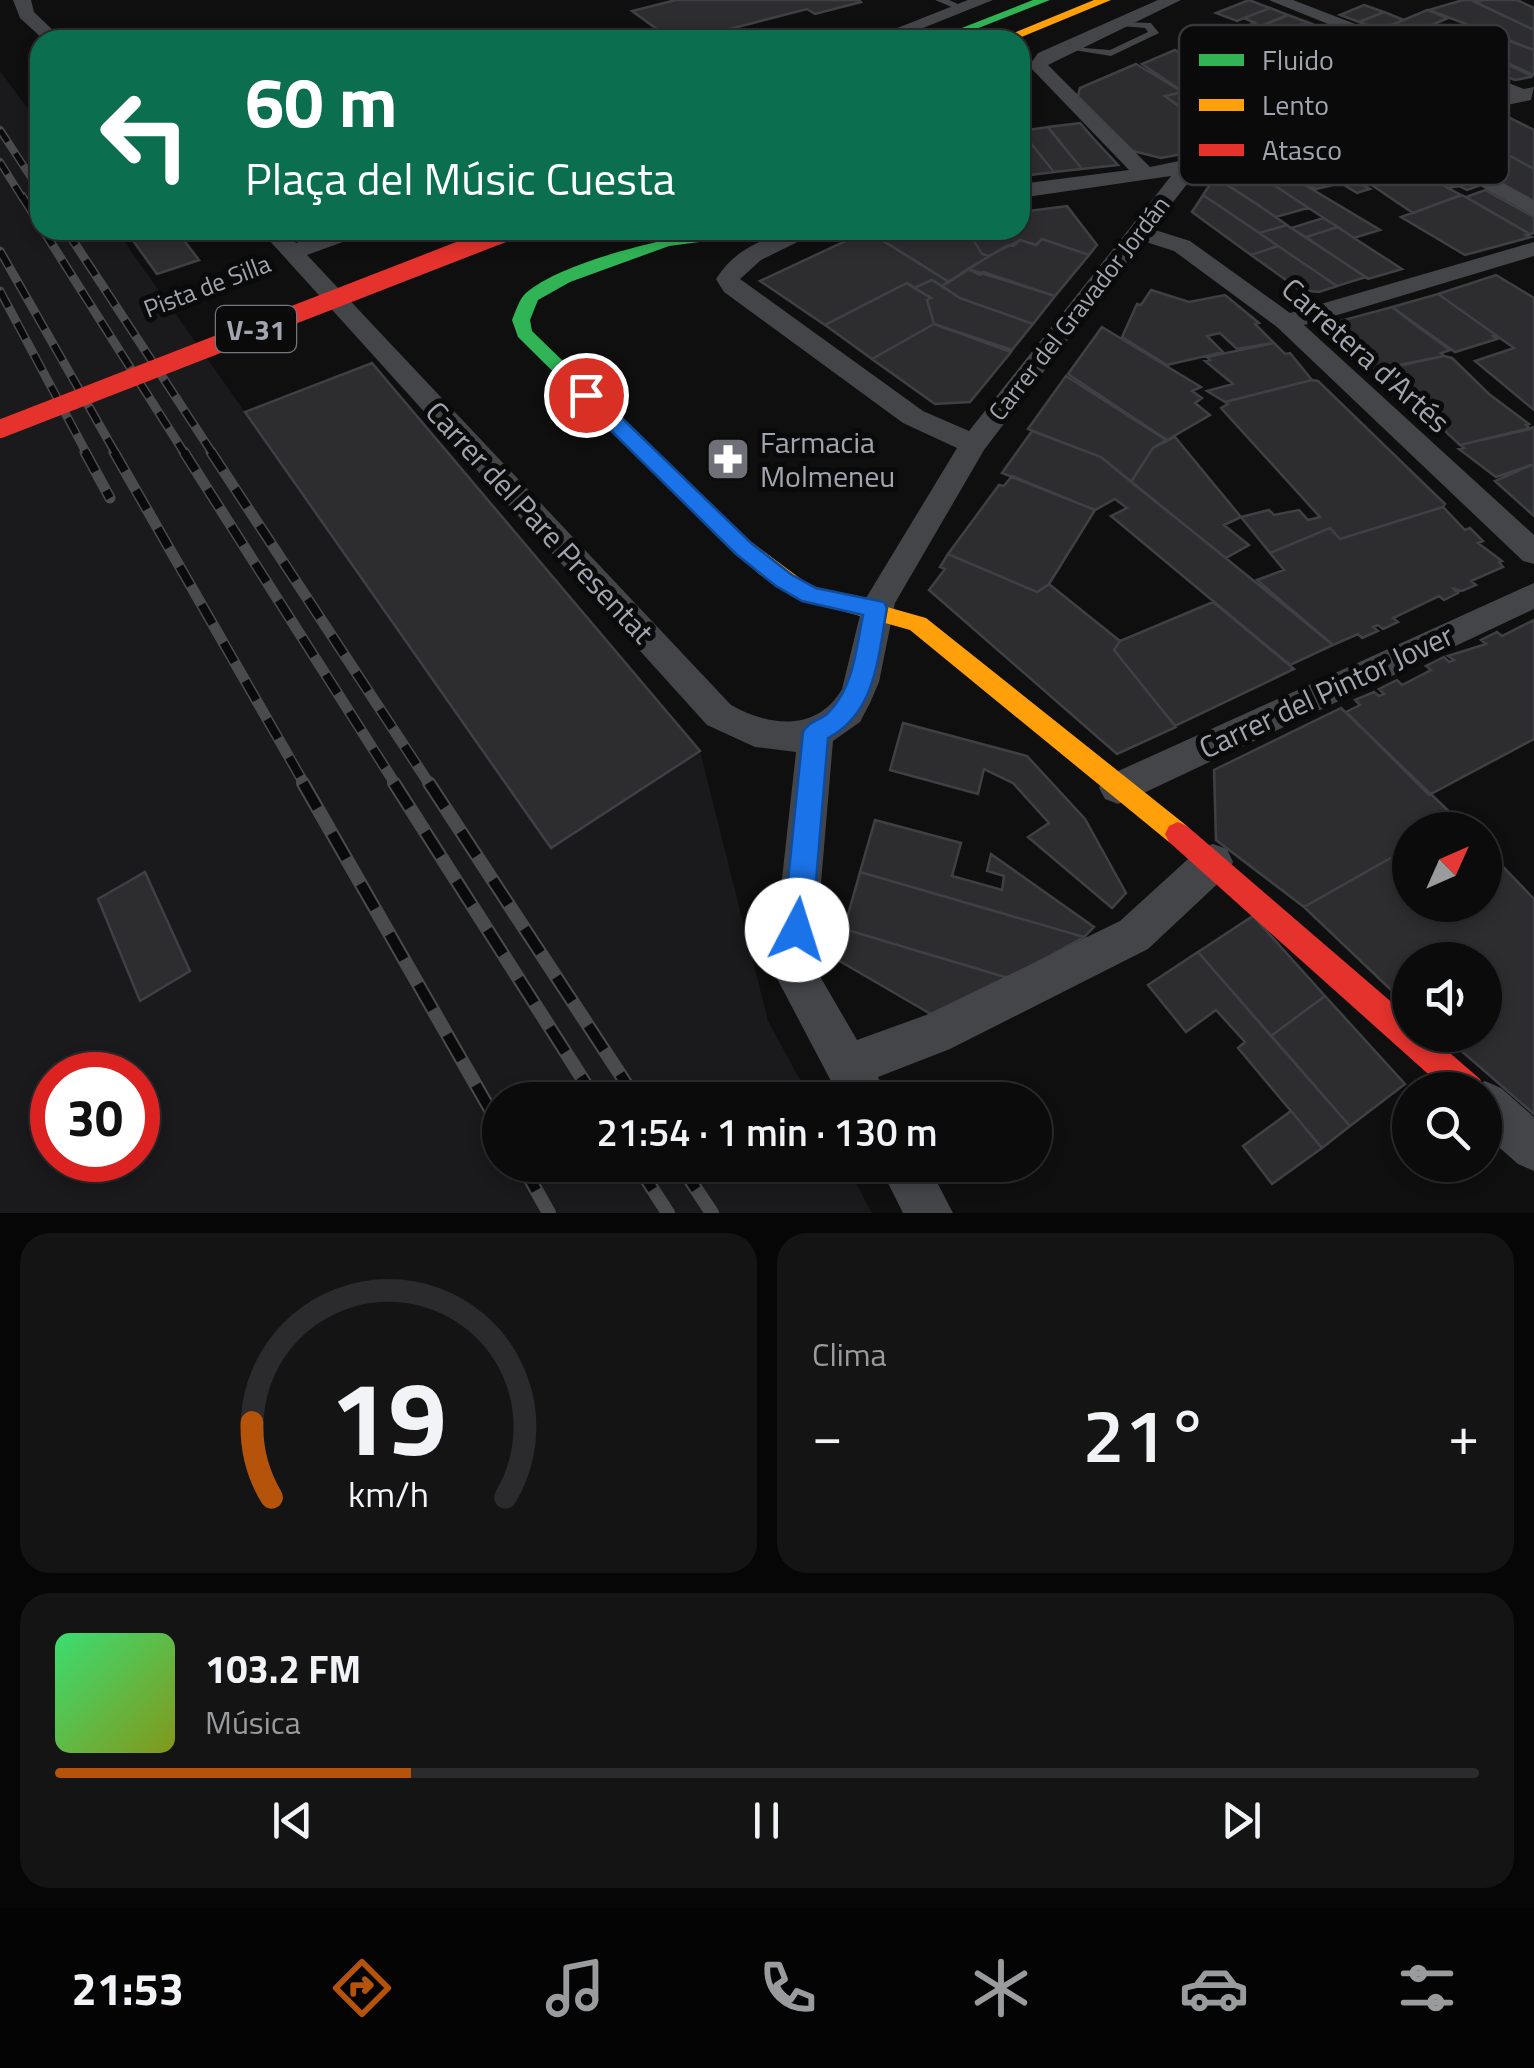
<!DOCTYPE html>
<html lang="es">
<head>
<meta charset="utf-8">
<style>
  body { margin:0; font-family:"Titillium Web",sans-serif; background:#141415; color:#f1f3f6; height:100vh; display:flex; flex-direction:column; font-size:38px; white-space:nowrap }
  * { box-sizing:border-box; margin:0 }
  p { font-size:32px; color:#9a9b9d }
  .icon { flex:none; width:55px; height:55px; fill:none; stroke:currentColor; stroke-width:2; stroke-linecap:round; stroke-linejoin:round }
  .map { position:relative; height:1213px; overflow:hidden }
  .drawer { display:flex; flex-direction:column; gap:20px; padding:20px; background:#060607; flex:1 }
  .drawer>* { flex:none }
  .guide { position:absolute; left:30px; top:30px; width:1000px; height:210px; border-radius:30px; box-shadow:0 5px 15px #0003,0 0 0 2px #2b2b2d; background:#0b6e4f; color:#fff; overflow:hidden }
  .needle { width:65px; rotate:45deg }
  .tools { position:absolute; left:1392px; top:812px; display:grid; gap:20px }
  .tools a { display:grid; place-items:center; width:110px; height:110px; border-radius:50%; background:#0b0b0c; box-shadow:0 5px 15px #0003,0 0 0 2px #2b2b2d; font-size:50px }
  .speed { position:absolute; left:30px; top:1052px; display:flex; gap:20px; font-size:50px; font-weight:700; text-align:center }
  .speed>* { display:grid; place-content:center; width:130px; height:130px; border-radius:50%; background:#0b0b0c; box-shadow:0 5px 15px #0003,0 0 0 2px #2b2b2d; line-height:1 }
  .speed .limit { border:15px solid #d22; background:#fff; color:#111 }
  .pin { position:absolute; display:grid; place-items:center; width:85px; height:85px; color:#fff; margin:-42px; border:5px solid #fff; border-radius:50%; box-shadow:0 2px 10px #0007 }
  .me { position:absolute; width:110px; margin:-55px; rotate:5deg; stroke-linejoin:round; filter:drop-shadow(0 0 8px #0008) }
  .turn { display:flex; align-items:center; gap:35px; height:210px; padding:0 50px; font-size:45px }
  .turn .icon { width:130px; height:130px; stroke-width:2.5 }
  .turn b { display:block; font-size:70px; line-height:85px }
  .big { font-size:75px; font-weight:600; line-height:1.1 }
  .drawer .card { flex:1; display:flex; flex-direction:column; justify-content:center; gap:15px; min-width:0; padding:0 35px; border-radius:30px; background:#141415 }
  .drawer .dial { align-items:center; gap:0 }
  .dial svg { height:260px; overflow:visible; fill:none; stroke:#2b2b2d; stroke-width:7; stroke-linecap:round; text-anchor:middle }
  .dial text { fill:#f1f3f6; stroke:none }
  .song { display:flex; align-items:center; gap:30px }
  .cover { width:120px; height:120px; border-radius:15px; background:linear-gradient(135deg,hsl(140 70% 55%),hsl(70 70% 35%)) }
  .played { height:10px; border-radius:5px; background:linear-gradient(90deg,#b45309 25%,#2b2b2d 25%) }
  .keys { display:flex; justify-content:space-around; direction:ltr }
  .heat { display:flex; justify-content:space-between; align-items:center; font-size:55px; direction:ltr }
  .drawer .tiles { flex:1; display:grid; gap:20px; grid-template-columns:1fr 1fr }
  .card:last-child { grid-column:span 2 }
  .trip { position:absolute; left:482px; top:1082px; width:570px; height:100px; border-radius:50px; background:#0b0b0c; box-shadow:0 5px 15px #0003,0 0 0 2px #2b2b2d; font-weight:600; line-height:100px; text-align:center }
  .dock { display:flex; height:160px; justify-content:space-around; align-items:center; background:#040405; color:#9a9b9d }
  .dock .icon { width:70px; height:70px }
  .dock .current { color:#b45309 }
  .dock b { font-size:45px; color:#f1f3f6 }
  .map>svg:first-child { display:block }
  .built { fill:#1a1a1c; fill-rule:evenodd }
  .building { fill:#2d2d30; stroke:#3f4043; stroke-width:2.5 }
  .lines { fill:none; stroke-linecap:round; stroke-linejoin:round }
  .lane { fill:#444549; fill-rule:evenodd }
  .street { fill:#444549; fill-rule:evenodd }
  .fast { fill:#30b455; fill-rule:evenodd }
  .slow { fill:#ff9f0a; fill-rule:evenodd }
  .jam { fill:#e5322d; fill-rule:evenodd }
  .rail-far3-casing { stroke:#4a4b4d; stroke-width:8 }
  .rail-far2-casing { stroke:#4a4b4d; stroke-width:9 }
  .rail-far1-casing { stroke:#4a4b4d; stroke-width:11 }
  .rail-casing { stroke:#4a4b4d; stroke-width:14 }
  .rail-far3 { stroke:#0a0a0b; stroke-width:5; stroke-dasharray:14; stroke-linecap:butt }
  .rail-far2 { stroke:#0a0a0b; stroke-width:6; stroke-dasharray:18; stroke-linecap:butt }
  .rail-far1 { stroke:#0a0a0b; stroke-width:8; stroke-dasharray:22; stroke-linecap:butt }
  .rail { stroke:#0a0a0b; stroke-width:10; stroke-dasharray:29; stroke-linecap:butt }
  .jam-bridge { stroke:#e5322d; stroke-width:18 }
  .route { fill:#1a73e8; stroke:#114b97; stroke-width:2.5 }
  .labels { text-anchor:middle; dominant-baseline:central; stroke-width:10; stroke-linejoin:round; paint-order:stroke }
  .far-street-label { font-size:25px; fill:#a2a5af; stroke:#0a0a0b }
  .shield { fill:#0a0a0b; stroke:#74767e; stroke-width:2.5 }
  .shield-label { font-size:28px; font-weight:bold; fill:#a2a5af }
  .street-label { font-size:30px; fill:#a2a5af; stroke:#0a0a0b }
  .poi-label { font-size:30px; fill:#a2a5af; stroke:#0a0a0b; text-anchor:start }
  .key { fill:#0a0a0b; stroke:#38383c; stroke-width:2.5 }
  .key-label { font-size:28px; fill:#a2a5af }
</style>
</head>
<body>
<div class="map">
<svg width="1534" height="1213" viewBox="0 0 1534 1213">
  <rect width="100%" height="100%" fill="#0f0f10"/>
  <path class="built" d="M0 71 40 125V230H116L245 412 372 363 700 751 768 1021 811 1100H500V1165H846L872 1213H0ZM52 1075H138V1160H52Z"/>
  <path class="building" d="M676 0H859L861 2 815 14 807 9 687 40H672L632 11Z
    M1249 0 1270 8 1237 21 1216 13Z
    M1463 0H1483L1475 2 1534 30V50L1429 10Z
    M1483 0H1517L1534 8V30L1475 2Z
    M1364 5 1384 12 1359 22 1340 15Z
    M1270 8 1288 15 1233 37 1215 30 1228 25 1239 29 1255 23 1244 18Z
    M1427 10 1448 18 1402 38 1380 30Z
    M1384 12 1404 20 1380 30 1359 22Z
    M1288 15 1307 22 1281 33 1262 26Z
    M1307 22 1326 30 1300 40 1281 33Z
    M1490 34 1534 50V75L1469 46 1488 42 1478 37Z
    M1460 42 1532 76 1531 77 1515 80 1440 52Z
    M1175 50 1184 56 1238 86 1212 93 1219 97 1197 101 1142 64Z
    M1136 64 1183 92 1165 96 1229 145 1161 158 1133 151 1077 99 1080 88Z
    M1183 92 1186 94 1251 138 1228 142 1165 96Z
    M1500 113 1534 130V169L1452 124Z
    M1080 123 1094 139 1118 165 1082 169 1048 127Z
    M1452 124 1534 169V203L1409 134Z
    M1048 127 1054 135 1082 169 1054 172 1021 131Z
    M1020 131H1021L1054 172 1031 175 1020 162Z
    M1372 142 1448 188 1461 195 1413 213 1357 175 1370 171 1337 149Z
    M1337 149 1370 171 1357 175 1369 183 1363 185 1370 189 1357 193 1336 180 1351 177 1347 173 1331 176 1301 157Z
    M1301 157 1331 176 1342 183 1316 189 1272 163Z
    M1436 162 1456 173 1478 186 1467 190 1459 186 1448 188 1415 168Z
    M1272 163 1300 182 1380 230 1354 238 1248 168Z
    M1248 168 1298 201 1308 208 1276 217 1215 177Z
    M1215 177 1257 204 1287 225 1259 233 1203 195Z
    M1485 190 1534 217V233L1530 234 1466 197Z
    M1203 195 1264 236 1278 246 1251 255 1192 212Z
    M1462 195 1530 234 1526 235 1531 237 1465 255 1401 217Z
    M1067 206 1097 245 1089 255 1042 239 1036 245 1020 240 989 256 982 254 967 230H1020V212Z
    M1323 218 1338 227 1306 237 1291 228Z
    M1287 225 1291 228 1366 277 1337 286 1259 233Z
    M1338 227 1354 238 1402 269 1368 279 1306 237Z
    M143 230H176L199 260 157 274 129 235Z
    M873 230H967L982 254 989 256 949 282 871 233Z
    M867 231 949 282 942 286 932 280 914 288 907 283 825 325 760 281Z
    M1042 239 1089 255 1055 296 968 269 1008 245 1014 246 1020 240 1036 245Z
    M1278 246 1337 286 1319 292 1300 290 1251 255Z
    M968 269 980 275 983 272 1055 296 1033 324 960 298 942 286Z
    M1496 275 1534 298V410L1475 361 1514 348 1438 294Z
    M932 280 960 298 1033 324 1012 350 934 324 927 300 931 298 914 288Z
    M907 283 931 298 927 300 934 324 872 359 825 325Z
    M1151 290 1189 302 1225 295 1259 323 1255 324 1274 343 1237 349 1220 333 1207 336 1223 352 1167 365 1122 337 1137 304 1141 305Z
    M1438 294 1496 335 1493 336 1497 339 1455 352 1392 307Z
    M1392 307 1414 324 1450 350 1441 353 1444 356 1374 370 1325 325Z
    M934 324 1011 352 970 402 935 404 872 359Z
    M1102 327 1201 387 1192 391 1202 398 1195 403 1210 415 1167 440 1068 374Z
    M1274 343 1285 354 1290 353 1312 380 1225 402 1207 391 1233 384 1205 361 1210 360 1207 357Z
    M1444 356 1452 358 1489 394 1529 424 1526 425 1530 429 1460 445 1379 370Z
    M372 363 700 751 551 848 245 412Z
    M1066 376 1166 440 1153 448 1131 482 1101 457 1028 429Z
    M1312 380 1318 381 1445 504 1443 507 1340 539 1330 528 1270 553 1241 517 1269 510 1274 515 1299 510 1308 520 1320 517 1221 408 1228 404 1225 402Z
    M1534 427V464L1496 477 1459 449 1464 448 1460 445Z
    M1032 431 1101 457 1333 645 1290 665 1111 516 1127 508 1115 499 1095 510 1002 473Z
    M1175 437 1241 517 1224 525 1249 545 1226 558 1131 482 1153 448Z
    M1534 464V516L1495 481Z
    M1012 476 1095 510 1049 584 1037 592 948 554 999 485 1004 486Z
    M1443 507 1465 530 1470 528 1483 541 1478 543 1502 561 1499 562 1503 567 1471 581 1476 585 1462 591 1454 589 1458 593 1444 600 1439 596 1393 618 1398 622 1383 629 1378 625 1373 627 1378 631 1362 638 1358 634 1333 645 1257 580 1284 570 1270 553 1330 528 1340 539Z
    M948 554 1037 592 1049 584 1120 641 1114 650 1176 727 1117 754 929 590 945 569 940 567Z
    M1213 602 1294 669 1175 726 1114 650 1120 641Z
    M1534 620V739L1429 795 1346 712 1360 705 1355 700 1374 692 1379 696 1384 694 1379 689 1397 680 1402 685 1431 670 1426 666 1444 657 1449 662 1454 660 1448 656 1486 644 1481 640 1497 632 1502 636Z
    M1341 708 1458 820 1440 830H1410V847L1304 907 1216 840 1214 770Z
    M903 723 1027 756 1085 819 1126 893 1112 908 1028 837 1049 823 1013 783 984 769 978 794 890 770Z
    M875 820 961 843 952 876 1002 890 1004 876 987 871 991 854 1094 927 1084 937 860 872Z
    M1410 847V905H1485V848L1534 899V1114L1443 1035H1485V960H1410V1008L1304 907Z
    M145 872 190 971 140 1001 98 899Z
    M860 872 1084 937 1024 970 1015 980 844 929Z
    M1253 916 1325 996 1271 1036 1198 952Z
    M844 929 1008 978 936 1017 836 959Z
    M1198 952 1350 1126 1322 1148 1238 1048 1245 1042 1216 1010 1186 1032 1148 985Z
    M1325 996 1405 1084 1350 1126 1271 1036Z
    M1291 1111 1322 1148 1272 1184 1243 1146Z"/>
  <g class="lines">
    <path class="lane" d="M935 0H949L967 8 959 10Z
      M1122 22 1151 23 1159 33 1111 56 1074 50V42L1079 39 1084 42V48L1110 50 1148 32 1145 28 1122 26Z"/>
    <path class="street" d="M13 0H31L34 12 63 40H44L20 18Z
      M968 0H993L893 40H867Z
      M1158 0H1181L1048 65 1150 167 1501 94 1269 0H1293L1524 89 1534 87 1531 100 1402 127 1534 200V216L1381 131 1198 170 1152 229 1190 241 1290 313 1534 242V256L1304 325 1534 535V564L1523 561 1277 327 1174 251 1143 241 984 450 895 603 879 682 870 703 860 722 833 741 814 966 857 1040 926 1015 1120 921 1199 849 1213 844 1227 849 1233 862 1227 875 1148 949 950 1049 878 1077 889 1100H841L772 969 796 752 755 747 707 725 260 230H284L296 243 332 230H365L362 235 307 255 731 705C770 727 817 732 842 689L863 603 957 448 903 423 724 292 716 279C739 242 781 230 822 230L761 260 740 279 923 411 969 431 1171 176 1020 198V184L1129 170 1029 66 1038 53Z
      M1534 583V609L1131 799 1118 804 1105 799 1099 788 1105 777Z
      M1485 1081 1501 1088 1534 1117V1171L1518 1164 1485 1135V1090H1468Z
      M879 1165H928L953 1213H903Z"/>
    <path class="fast" d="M1033 0H1050L948 40H931Z
      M718 230H761L753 235 669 246 570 282 538 300 530 320 532 331 733 526 737 531 733 536H719L518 337 512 320C516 311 519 299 526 293 563 261 670 237 718 230Z"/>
    <path class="slow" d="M1094 0H1111L1014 40 1004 37Z
      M726 523 809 585 926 618 1187 826 1191 834 1187 842 1178 846 1169 842 910 630 793 597 759 574 719 536 715 531 719 526Z"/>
    <path class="jam" d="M1178 822 1187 826 1410 1018V1035H1429L1480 1079 1485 1090H1446L1169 842 1165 834 1169 826Z"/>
    <defs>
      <path id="rail-far3" d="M0 130 40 191
        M0 162 23 199"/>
      <path id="rail-far2" d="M22 196 40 225
        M43 230 185 454
        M66 230 213 454
        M0 251 116 454
        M0 291 87 454"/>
      <path id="rail-far1" d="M85 452 110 498
        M114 452 305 785
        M184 452 396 785
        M211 452 430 785"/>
      <path id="rail" d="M303 783 500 1127
        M394 783 596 1100
        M429 783 637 1100
        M522 1165 549 1213
        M637 1165 668 1213
        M680 1165 712 1213"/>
    </defs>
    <use href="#rail-far3" class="rail-far3-casing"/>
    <use href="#rail-far2" class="rail-far2-casing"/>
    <use href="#rail-far1" class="rail-far1-casing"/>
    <use href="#rail" class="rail-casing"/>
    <use href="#rail-far3" class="rail-far3"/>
    <use href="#rail-far2" class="rail-far2"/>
    <use href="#rail-far1" class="rail-far1"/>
    <use href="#rail" class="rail"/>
    <path class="jam-bridge" d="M0 429 512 230"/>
  </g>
  <path class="route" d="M586 389 593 390 751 543 792 575 816 588 884 602 887 608C878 657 876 713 828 738L812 930 807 939 797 943 787 939 783 930 803 732C809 721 819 721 828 713 854 687 856 649 863 615L802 601 776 586 736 554 579 399V390Z"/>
  <defs>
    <symbol id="pharmacy-square" viewBox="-11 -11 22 22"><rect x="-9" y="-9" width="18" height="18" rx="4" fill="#6f7077" stroke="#0a0a0b"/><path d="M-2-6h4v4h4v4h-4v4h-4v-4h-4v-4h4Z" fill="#fff"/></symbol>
  </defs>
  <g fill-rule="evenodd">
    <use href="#pharmacy-square" x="703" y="434" width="50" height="50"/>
  </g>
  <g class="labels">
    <g class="far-street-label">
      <text transform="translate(207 286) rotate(-21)">Pista de Silla</text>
      <text transform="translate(1079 308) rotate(-52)">Carrer del Gravador Jordán</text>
    </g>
    <rect class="shield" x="216" y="306" width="80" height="46" rx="8"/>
    <g class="shield-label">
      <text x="256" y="329">V-31</text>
    </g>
    <g class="street-label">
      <text transform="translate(1366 355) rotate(42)">Carretera d'Artés</text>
      <text transform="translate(540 522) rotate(47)">Carrer del Pare Presentat</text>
      <text transform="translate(1326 691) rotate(-25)">Carrer del Pintor Jover</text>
    </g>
    <g class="poi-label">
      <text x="760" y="442">Farmacia<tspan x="760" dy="34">Molmeneu</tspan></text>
    </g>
  </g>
  <rect x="1179" y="25" width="330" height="160" rx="15" class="key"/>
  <rect x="1199" y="54" width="45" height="12" fill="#30b455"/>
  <rect x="1199" y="99" width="45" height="12" fill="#ff9f0a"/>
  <rect x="1199" y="144" width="45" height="12" fill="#e5322d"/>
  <g class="key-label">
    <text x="1262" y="70">Fluido</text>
    <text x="1262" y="115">Lento</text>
    <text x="1262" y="160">Atasco</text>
  </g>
</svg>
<div class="tools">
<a><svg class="needle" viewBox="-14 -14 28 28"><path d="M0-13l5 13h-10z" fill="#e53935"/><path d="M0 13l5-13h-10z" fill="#9a9b9d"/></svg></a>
<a><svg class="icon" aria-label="sound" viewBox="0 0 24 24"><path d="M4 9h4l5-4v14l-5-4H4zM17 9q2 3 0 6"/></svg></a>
<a><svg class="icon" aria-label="search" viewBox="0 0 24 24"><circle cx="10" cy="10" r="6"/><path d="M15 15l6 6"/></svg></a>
</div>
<div class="speed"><div class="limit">30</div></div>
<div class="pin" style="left:586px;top:395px;background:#d93025"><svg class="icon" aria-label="arrive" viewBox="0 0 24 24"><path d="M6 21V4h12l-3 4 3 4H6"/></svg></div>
<svg class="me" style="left:797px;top:930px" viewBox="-20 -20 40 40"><circle r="19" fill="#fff"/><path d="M0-13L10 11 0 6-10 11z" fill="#1a73e8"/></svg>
<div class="trip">21:54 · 1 min · 130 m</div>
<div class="guide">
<div class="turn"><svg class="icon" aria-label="left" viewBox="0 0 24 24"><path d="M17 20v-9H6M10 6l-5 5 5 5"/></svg><div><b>60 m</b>Plaça del Músic Cuesta</div></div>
</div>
</div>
<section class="drawer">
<div class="tiles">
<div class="card dial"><svg viewBox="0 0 100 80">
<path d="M14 69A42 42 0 1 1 86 69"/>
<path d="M14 69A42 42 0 0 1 8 46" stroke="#b45309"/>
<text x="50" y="56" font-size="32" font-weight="700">19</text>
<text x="50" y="72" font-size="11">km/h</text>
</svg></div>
<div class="card"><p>Clima</p>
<div class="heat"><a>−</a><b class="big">21°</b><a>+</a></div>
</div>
<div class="card">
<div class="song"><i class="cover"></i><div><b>103.2 FM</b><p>Música</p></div></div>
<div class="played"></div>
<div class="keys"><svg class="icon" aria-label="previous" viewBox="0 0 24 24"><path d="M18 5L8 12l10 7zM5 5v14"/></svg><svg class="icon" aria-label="pause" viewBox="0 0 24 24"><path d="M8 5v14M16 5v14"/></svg><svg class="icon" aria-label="next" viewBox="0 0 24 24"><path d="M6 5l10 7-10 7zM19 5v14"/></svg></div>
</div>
</div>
</section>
<nav class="dock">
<b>21:53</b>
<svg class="icon current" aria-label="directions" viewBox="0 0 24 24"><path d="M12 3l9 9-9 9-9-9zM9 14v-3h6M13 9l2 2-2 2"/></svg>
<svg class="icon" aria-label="music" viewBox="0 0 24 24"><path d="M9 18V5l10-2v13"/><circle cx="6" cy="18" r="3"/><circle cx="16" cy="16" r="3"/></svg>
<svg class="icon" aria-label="phone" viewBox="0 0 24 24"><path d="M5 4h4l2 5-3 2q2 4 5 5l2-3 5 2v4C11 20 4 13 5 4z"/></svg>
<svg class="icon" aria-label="climate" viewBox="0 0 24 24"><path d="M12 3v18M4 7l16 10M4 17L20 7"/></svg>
<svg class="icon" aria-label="car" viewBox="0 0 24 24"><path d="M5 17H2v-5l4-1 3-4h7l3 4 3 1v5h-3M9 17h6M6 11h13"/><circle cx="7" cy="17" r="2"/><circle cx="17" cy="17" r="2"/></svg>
<svg class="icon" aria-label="filters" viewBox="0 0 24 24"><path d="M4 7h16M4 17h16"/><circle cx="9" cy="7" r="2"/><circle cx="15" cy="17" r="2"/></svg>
</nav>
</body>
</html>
